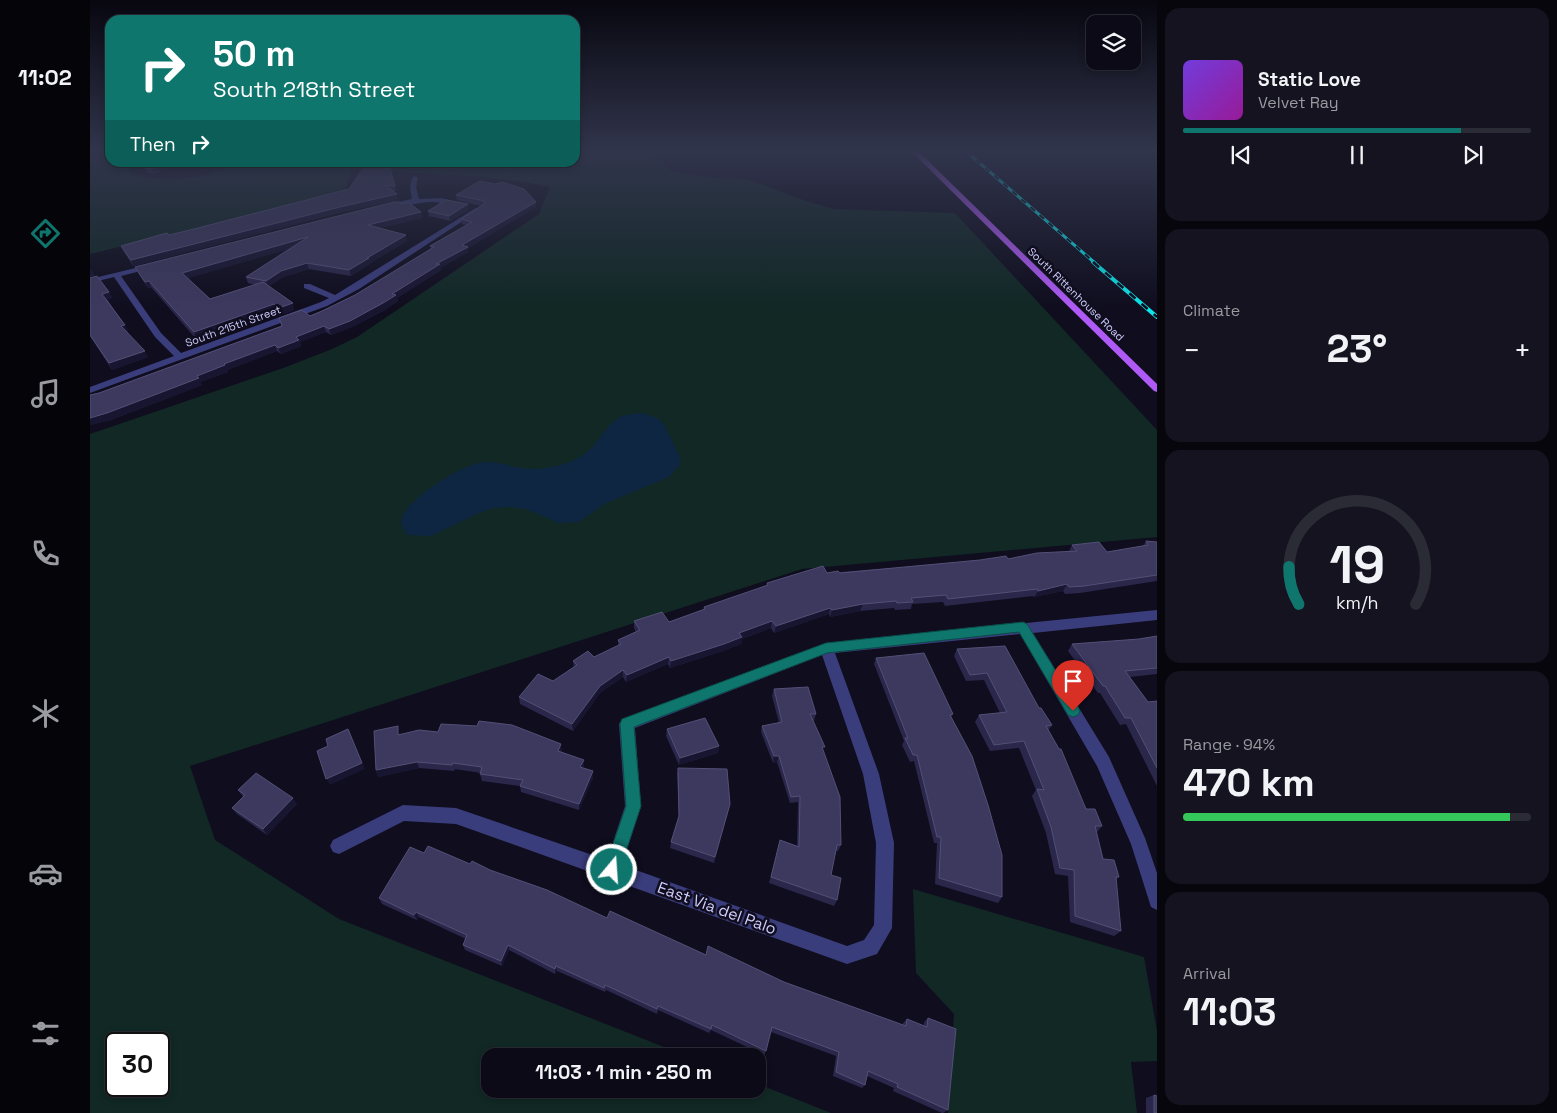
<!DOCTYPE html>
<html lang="en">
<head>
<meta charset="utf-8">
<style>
  body { margin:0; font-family:"Space Grotesk",sans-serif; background:#14131f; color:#f1f3f6; height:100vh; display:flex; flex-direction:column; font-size:19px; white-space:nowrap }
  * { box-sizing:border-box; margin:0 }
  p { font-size:16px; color:#9a9aa1 }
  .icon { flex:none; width:28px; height:28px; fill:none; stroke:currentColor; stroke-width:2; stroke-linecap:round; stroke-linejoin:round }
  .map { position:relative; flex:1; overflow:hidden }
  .details { display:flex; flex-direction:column; gap:8px; padding:8px; background:#06060c; width:400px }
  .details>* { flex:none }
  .top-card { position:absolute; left:15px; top:15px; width:475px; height:152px; border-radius:15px; box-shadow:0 2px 8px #0003,0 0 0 1px #2b2b35; background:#0f766e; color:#fff; overflow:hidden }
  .controls { position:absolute; left:996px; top:15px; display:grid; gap:10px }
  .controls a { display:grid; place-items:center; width:55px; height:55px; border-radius:10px; background:#0b0a16; box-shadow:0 2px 8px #0003,0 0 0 1px #2b2b35; font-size:25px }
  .speed { position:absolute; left:15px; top:1032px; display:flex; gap:10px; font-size:25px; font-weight:700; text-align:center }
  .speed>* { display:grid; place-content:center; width:65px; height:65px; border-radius:50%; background:#0b0a16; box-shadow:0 2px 8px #0003,0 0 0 1px #2b2b35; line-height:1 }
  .speed .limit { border:2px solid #111; border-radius:8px; background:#fff; color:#111 }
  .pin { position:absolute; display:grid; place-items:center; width:42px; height:42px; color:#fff; margin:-51px -21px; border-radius:50% 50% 50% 0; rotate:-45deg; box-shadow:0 0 5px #0007 }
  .pin .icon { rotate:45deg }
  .me { position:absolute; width:55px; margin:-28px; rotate:18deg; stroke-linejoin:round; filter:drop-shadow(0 0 4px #0008) }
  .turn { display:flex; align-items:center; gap:18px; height:105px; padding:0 25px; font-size:22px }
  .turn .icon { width:65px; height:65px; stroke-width:2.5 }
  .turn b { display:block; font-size:35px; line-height:42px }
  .then { display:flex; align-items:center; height:48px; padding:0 25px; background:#0003; gap:10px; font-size:19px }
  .big { font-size:38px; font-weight:800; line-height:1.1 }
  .details .widget { flex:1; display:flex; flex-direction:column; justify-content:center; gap:8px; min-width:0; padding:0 18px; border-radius:15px; background:#14131f }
  .details .dial { align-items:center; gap:0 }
  .dial svg { height:130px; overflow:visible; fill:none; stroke:#2b2b35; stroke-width:7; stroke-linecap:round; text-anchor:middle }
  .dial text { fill:#f1f3f6; stroke:none }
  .song { display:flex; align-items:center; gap:15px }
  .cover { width:60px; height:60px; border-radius:8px; background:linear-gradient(135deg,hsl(260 70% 55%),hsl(300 70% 35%)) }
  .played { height:5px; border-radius:2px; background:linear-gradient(90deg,#0f766e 80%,#2b2b35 80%) }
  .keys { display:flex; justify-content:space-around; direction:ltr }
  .heat { display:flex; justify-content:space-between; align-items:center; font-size:28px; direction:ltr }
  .charge { height:8px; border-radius:4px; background:linear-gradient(90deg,#34c759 94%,#2b2b35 0) }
  .trip { position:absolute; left:391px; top:1048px; width:285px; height:50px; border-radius:15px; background:#0b0a16; box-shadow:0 2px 8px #0003,0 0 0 1px #2b2b35; font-weight:800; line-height:50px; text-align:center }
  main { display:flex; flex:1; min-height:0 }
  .menu { display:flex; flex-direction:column; width:90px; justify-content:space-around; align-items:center; background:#040409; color:#9a9aa1 }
  .menu .icon { width:35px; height:35px }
  .menu .selected { color:#0f766e }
  .menu b { font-size:22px; color:#f1f3f6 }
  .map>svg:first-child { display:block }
  .green { fill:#112825; fill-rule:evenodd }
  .water { fill:#0e2641 }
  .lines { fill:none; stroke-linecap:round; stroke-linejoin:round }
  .minor { fill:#3a3d7b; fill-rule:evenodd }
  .major { fill:#af5af6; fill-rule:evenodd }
  .rail-far1-casing { stroke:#0ce5e9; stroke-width:3 }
  .rail-casing { stroke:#0ce5e9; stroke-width:4 }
  .rail-far1 { stroke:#0f0d1e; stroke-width:2; stroke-dasharray:6; stroke-linecap:butt }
  .rail { stroke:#0f0d1e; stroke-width:2.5; stroke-dasharray:8; stroke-linecap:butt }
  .wall { fill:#2a274b; fill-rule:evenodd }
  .shaded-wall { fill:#181531 }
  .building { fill:#3c385e; stroke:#535077 }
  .route { fill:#0f766e; stroke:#0a4d48 }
  .labels { text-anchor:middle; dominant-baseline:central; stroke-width:5; stroke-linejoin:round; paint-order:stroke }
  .far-street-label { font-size:11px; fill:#cecdfc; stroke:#0f0d1e }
  .near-street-label { font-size:16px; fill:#cecdfc; stroke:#0f0d1e }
</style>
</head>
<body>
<main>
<nav class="menu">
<b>11:02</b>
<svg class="icon selected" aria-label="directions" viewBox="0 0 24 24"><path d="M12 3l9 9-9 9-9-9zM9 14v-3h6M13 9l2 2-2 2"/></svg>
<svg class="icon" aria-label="music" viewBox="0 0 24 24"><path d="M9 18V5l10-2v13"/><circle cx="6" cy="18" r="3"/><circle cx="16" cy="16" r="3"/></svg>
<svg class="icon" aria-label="phone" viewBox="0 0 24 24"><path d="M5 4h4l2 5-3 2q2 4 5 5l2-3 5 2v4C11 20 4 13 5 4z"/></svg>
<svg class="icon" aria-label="climate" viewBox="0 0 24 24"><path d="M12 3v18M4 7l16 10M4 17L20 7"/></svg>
<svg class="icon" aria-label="car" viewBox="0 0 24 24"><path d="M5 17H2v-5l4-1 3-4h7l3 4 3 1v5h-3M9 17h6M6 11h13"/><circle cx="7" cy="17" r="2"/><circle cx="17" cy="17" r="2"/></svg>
<svg class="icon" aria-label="filters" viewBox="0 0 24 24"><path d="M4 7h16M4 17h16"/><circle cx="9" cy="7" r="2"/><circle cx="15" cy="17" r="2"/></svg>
</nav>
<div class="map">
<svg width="1067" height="1113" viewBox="0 0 1067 1113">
  <rect width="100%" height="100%" fill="#0f0d1e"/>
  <path class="green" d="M0 152H20V162L39 163 40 173C85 185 111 177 154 163L485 162V152H571L565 158 572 161 580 171 607 176 658 179 716 201 744 209 865 213 1067 430V537L712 569 100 766 125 840 249 919 597 1056H400V1089H668V1084L741 1113H0V434L196 367 242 349 267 337 449 214 460 187C395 173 327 175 262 169L255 192 0 254ZM26 1044H69V1086H26Z
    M823 889 1054 957 1067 1031V1061L1041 1062 1047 1113H858L864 1014 826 973Z"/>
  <path class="water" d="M553 413 567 418 574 424 591 459 589 466 579 477 514 504 489 522 469 523 436 509 419 507 403 508 387 514 341 536 318 535C314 530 310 525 312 518 319 497 376 461 398 462 410 462 420 467 432 468 448 471 465 467 480 462 504 453 507 437 524 421 532 414 543 414 553 413Z"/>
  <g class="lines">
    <path class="minor" d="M325 176 328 178 326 187 329 199 351 198 373 203C367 207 351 202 342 202 325 202 306 210 291 208V206L322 199 320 187 322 178Z
      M386 208 388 209V211L269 289 237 306 0 393V387L84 356 65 337 24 277 0 283V279L66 263V267L31 276 71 333 91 353 231 302 239 298 214 288V284H220L245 295Z
      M1067 610V620L943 633 1019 757 1055 838 1067 873V910L1061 907 1041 844 1007 766 930 634 745 653 789 774 804 843 802 928 787 954 757 964 366 824 314 821 249 854 243 852 240 846 243 840 313 805 366 808 517 860 535 806 529 724 532 719 736 643ZM732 655 773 774 786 843 784 925 774 940 757 946 532 865 551 806 545 728Z"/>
    <path class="major" d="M822 152H829L1067 384V392L1064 391Z"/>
    <defs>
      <path id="rail-far1" d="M877 152 1005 263"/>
      <path id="rail" d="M1003 262 1067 317"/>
    </defs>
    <use href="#rail-far1" class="rail-far1-casing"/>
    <use href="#rail" class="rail-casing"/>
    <use href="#rail-far1" class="rail-far1"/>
    <use href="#rail" class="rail"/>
  </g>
  <path class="wall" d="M48 162H94L63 174 57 172Z
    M274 167 305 186 306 191H303L308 200 252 212 43 266 34 252 31 246 104 229 259 189Z
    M366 195 446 207 378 248V252L350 268 351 270 307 298 308 301 295 310 262 327 241 335 236 332 210 342 211 346 191 354 187 351 137 370 138 372 110 382 112 385 21 420 0 425V395L9 393 232 311 265 295 341 249 340 246 376 225 372 224 371 219 391 206 367 200Z
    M311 204 331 212 332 218 290 228 317 241 280 263V264L261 276 219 269 193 277 179 286 204 310 188 316 186 310 106 339 61 287 58 288 48 273 45 267ZM201 248 156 277 158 283 166 285 120 299 98 278Z
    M379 210 360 221 339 216 338 211Z
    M0 278 19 292 22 298 17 299 38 331 36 332 58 357 22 370 0 336Z
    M1056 541 1067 542V581L990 593 975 594 973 591 944 597 943 596 855 606 853 602 822 604 821 609 805 610 804 608 770 611 740 617 739 614 684 633 681 628 652 639 651 644 633 651 580 668 578 664 536 682 533 677 510 693 483 731 430 704 429 697 463 681 484 668 483 661 504 657 528 646V640L546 632 544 628V621L579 622 613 610 614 607 676 586 677 583 737 573 918 559 979 551 982 545 1017 552 1053 546Z
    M1067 636V674L1040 677 1058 702 1067 701V786L1036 724 1030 725 1010 693H1008L978 651 982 644 1049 639Z
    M867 649 949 708 962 725 958 731 996 809 1012 826 1006 833 1013 859 1029 877 1026 879 1031 931 1024 936 980 922 978 876 965 874 956 833 942 796 946 790 929 748 900 751 885 722 889 715 910 713 894 680 876 681 864 656Z
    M786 658 863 714 861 717 912 897 908 903 845 884 847 843H844L824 761 820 762 812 745 814 741 784 664Z
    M684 689 726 714 724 721H723L733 752 751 845 748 851H746L741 875 747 900 744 906 679 883 690 840 707 846 708 802 700 803 687 762 683 763 671 732 672 726 689 723 682 696Z
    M577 729 629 746 628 753 589 765 576 736Z
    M310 733V734L472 750 471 752 494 766 493 768 503 771V778L489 810 431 792 430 786 392 781 390 774 391 773 365 769 364 771 329 768 288 777 286 770Z
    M588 768 640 804 624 863 580 848 581 842 589 818 587 774Z
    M148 790 207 804 177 835 147 814 142 808 153 797Z
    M334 853 380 864 400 870 517 918 616 955 694 982 813 1025V1023L817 1019 834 1026V1022L838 1018 858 1110 853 1113H852L803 1091 804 1088 777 1076 775 1085 772 1088 743 1076 746 1056 681 1032 676 1051 674 1055 621 1030 619 1033 568 1010 567 1014 516 990 515 992 467 971 465 974 419 950 412 966 375 950 373 945 376 939 329 917 327 920 292 904 289 898Z
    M1064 1095 1067 1113H1056V1098Z"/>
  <path class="shaded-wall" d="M78 162H94L63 174 61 169Z
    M307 194 308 200 252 212 43 266 41 260 250 207Z
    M446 202V207L378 248V252L350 268 351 270 307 298 308 301 295 310 262 327 241 335 239 329 346 264 372 245Z
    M378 204 379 210 360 221 359 216Z
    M331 212 332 218 279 231 278 225Z
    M316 235 317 241 280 263V264L261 276 259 270 277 258Z
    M218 237 220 243 95 279 92 273Z
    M217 263 219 269 193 277 178 287 176 281 191 271Z
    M0 270H2L5 276 0 277Z
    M59 281 61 287 58 288 55 282Z
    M19 292 22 298 15 300 12 294Z
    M203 303 204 310 188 316 186 309Z
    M184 304 186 310 106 339 104 332Z
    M35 325 38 331 34 333 31 326Z
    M234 326 236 332 210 342 211 346 191 354 188 348 206 337Z
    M185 345 187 351 137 370 138 372 110 382 112 385 21 420 0 425V418L107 376 134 364Z
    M55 351 58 357 22 370 19 363Z
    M977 584 973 591 944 597 948 591Z
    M773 604 770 611 740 617 742 610Z
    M740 608 739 614 684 633 686 626Z
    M682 621 681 628 652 639 651 644 633 651 580 668 581 661 649 633Z
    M579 657 578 664 536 682 537 675Z
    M533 670V677L510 693 483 731 482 724 510 686Z
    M261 736 275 769 240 785 236 779Z
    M471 744 472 750 468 758V751Z
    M629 746 628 753 589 765 590 758Z
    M684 756H689L687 762 683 763Z
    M494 760V766L491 774 490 767Z
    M327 762 329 768 288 777 286 770Z
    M503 771V778L489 810V804Z
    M203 798 207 804 177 835 173 829Z
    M640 804 639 810 624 863 625 857Z
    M326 912 329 917 327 920 324 915Z
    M418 945 419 950 412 966 411 961Z
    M466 966 467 971 465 974V969Z"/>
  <path class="building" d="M51 162H78L61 169 55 167Z
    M274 167 300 168 305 186 295 185 307 194 250 207 41 260 31 246 77 233 79 235 104 229 259 189Z
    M390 181 405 184 412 182 434 189 446 202 372 245 378 247 346 264H350L302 294 306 295 293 303 260 321 239 329 234 326 206 337 209 340 188 348 185 345 134 364 135 365 107 376 109 378 17 413 0 418V395L9 393 192 326 189 318 212 310 220 316 232 311 265 295 344 247 340 246 382 222 371 219 394 204 395 201 366 195Z
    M356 200 378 204 359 216 338 211Z
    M304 202H310L311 204 318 202 331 212 278 225 316 235 277 258H279L259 270 217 263 191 271 176 281 156 277 218 237 92 273 120 299 173 282 203 303 186 309 184 304 104 332 59 281 55 282 45 267Z
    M7 276 19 292 12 294 35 325 31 326 55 351 19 363 0 335V278Z
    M1056 541 1067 542V575L994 586 979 587 977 584 948 591 947 589 858 599 856 595 821 598 823 602 807 603 806 601 773 604 742 610 740 608 686 626 682 621 649 633 652 637 634 644 581 661 579 657 537 675 533 670 510 686 482 724 429 697 448 674 463 681 487 665 483 661 498 651 504 657 531 644 528 640 550 630 544 621 572 612 579 622 615 609 614 607 678 585 677 583 733 566 737 573 748 571 750 573 890 560 916 556 918 559 947 553 987 551 982 545 1009 542 1017 552 1058 545Z
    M1067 636V668L1035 671 1058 702 1067 701V768L1041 718H1035L1015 686H1013L982 644 1049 639Z
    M915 646 949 708H951L962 725 956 726 969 749H971L996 809H1005L1012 826H1005L1013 859 1024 860 1029 877H1026L1031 931 985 916 984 870 970 868 961 827 947 789 954 790 934 741 904 745 889 715 917 712 897 673 880 675 867 649Z
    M834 653 863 714 860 715 882 756 898 805 912 855V897L849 878 851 837H847L827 755H823L815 738H818L786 658Z
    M718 687 726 714H720L735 747H732L750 797 751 845H747L741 875 751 878 747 900 681 877 690 840 709 847 710 796 701 797 689 756H684L672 726 692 722 684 689Z
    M615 718 629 746 590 758 577 729Z
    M389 721 422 725 471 744 468 751 494 760 490 767 503 771 489 804 430 786 433 780 390 774 392 767 363 763 362 765 327 762 286 770 284 731 308 726V735L329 730 348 732 351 724 387 726Z
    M258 729 272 763 236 779 227 751 238 746 236 739Z
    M588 768 637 769 640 804 625 857 581 842 589 816Z
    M166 773 203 798 173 829 142 808 155 795 148 790Z
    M338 846 380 864 382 861 400 870 457 890 517 918 520 911 616 955 618 946 694 982 816 1026 817 1019 837 1027 838 1018 866 1029 858 1110 807 1087 808 1084 778 1071 775 1085 746 1072 749 1052 682 1027 676 1051 622 1025 621 1029 568 1006 567 1009 515 985 514 988 466 966 465 969 418 945 411 961 373 945 377 935 326 912 324 915 289 898 320 847 334 853Z
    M1064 1095 1067 1096V1113H1064Z"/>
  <linearGradient id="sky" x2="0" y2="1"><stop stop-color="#080710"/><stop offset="0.49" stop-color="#31354c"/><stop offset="1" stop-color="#31354c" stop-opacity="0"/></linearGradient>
  <rect width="1067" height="308" fill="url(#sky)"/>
  <path class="route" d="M933 622 937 624 988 707 990 711 988 715 983 717 978 715 929 632 737 653 544 727 551 806 528 875 522 878 517 875 514 870 536 806 530 724 532 719 736 643Z"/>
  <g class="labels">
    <g class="far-street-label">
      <text transform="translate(986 294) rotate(44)">South Rittenhouse Road</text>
      <text transform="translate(143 326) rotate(-20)">South 215th Street</text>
    </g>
    <g class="near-street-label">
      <text transform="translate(627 908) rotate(20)">East Via del Palo</text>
    </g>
  </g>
</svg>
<div class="controls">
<a><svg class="icon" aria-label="layers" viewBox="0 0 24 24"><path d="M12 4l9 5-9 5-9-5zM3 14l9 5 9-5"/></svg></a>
</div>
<div class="speed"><div class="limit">30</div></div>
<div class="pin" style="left:983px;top:711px;background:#d93025"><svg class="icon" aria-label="arrive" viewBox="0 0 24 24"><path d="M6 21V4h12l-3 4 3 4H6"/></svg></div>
<svg class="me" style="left:522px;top:870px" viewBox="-20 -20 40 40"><circle r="17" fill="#0f766e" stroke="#fff" stroke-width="3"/><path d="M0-11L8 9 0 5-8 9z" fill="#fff"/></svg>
<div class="trip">11:03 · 1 min · 250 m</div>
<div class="top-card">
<div class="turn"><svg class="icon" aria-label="right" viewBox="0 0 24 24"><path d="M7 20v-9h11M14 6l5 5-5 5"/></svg><div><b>50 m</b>South 218th Street</div></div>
<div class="then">Then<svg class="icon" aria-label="right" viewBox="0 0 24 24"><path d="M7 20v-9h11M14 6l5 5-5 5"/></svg></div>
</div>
</div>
<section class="details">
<div class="widget">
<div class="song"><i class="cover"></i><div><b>Static Love</b><p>Velvet Ray</p></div></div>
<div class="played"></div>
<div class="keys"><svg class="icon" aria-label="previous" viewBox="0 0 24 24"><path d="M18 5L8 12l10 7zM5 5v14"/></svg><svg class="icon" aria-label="pause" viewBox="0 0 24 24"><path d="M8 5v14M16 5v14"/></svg><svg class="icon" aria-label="next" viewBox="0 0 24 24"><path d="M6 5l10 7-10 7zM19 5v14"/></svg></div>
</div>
<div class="widget"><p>Climate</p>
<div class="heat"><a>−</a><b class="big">23°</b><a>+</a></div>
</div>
<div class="widget dial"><svg viewBox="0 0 100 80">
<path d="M14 69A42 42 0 1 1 86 69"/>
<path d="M14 69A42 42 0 0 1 8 46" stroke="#0f766e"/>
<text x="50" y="56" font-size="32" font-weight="700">19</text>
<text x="50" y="72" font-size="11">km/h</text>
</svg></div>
<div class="widget"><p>Range · 94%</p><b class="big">470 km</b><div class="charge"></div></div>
<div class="widget"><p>Arrival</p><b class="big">11:03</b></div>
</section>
</main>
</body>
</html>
